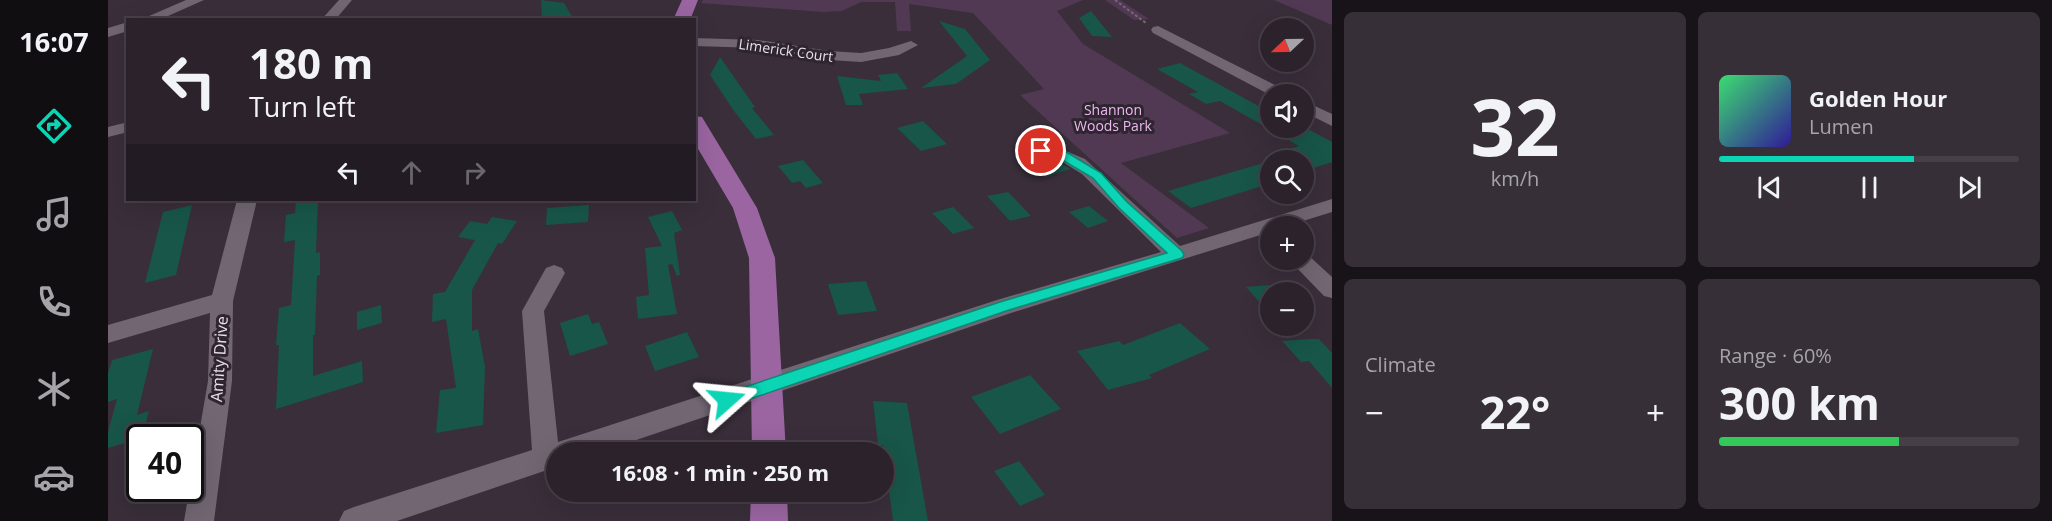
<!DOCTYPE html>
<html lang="en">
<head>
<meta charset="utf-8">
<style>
  body { margin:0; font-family:"Open Sans",sans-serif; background:#372f38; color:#f1f3f6; height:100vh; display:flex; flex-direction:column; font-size:22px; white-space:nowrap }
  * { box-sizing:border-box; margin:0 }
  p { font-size:20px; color:#a6a4a9 }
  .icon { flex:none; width:33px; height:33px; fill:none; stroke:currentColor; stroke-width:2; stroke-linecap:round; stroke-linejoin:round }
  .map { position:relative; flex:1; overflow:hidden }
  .details { display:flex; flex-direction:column; gap:12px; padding:12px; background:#181318; width:720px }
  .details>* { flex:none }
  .top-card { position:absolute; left:18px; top:18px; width:570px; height:183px; border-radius:0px; box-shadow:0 6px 24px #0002,0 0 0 2px #473f48; background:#2b222c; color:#f1f3f6; overflow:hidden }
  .needle { width:39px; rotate:248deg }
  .controls { position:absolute; left:1152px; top:18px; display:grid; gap:12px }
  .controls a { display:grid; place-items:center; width:54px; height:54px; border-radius:50%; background:#2b222c; box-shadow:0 6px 24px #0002,0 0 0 2px #473f48; font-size:30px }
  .speed { position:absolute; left:18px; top:424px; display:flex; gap:12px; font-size:30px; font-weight:700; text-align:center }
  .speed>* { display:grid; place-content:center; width:78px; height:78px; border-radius:50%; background:#2b222c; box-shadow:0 6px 24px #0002,0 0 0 2px #473f48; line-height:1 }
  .speed .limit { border:3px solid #111; border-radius:9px; background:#fff; color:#111 }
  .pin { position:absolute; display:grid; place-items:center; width:51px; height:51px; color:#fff; margin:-26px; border:3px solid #fff; border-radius:50%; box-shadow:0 2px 6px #0007 }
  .me { position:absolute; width:66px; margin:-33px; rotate:72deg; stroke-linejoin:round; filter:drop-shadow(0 0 4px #0008) }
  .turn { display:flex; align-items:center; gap:21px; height:126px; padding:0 24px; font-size:27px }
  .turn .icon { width:78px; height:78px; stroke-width:2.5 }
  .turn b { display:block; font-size:42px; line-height:51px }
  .lanes { display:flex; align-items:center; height:57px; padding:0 24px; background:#0003; justify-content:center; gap:30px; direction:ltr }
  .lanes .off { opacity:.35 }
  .big { font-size:45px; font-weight:700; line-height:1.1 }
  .details .card { flex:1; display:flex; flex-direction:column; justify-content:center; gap:9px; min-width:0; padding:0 21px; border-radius:9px; background:#372f38 }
  .details .dial { align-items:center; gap:0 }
  .dial b { font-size:78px; line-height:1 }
  .song { display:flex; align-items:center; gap:18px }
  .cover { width:72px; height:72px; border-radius:9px; background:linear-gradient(135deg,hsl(140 70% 55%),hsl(250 70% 35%)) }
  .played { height:6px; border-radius:3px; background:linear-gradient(90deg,#0bd5b5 65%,#473f48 65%) }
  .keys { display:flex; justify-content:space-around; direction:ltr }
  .heat { display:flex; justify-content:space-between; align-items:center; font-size:33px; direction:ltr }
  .charge { height:9px; border-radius:4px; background:linear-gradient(90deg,#34c759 60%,#473f48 0) }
  .details .tiles { flex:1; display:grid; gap:12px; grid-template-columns:repeat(2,1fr) }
  .trip { position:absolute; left:438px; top:442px; width:348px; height:60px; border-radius:30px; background:#2b222c; box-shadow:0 6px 24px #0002,0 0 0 2px #473f48; font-weight:700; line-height:60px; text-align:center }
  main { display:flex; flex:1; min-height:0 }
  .dock { display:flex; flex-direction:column; width:108px; justify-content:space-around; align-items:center; background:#110e12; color:#a6a4a9 }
  .dock .icon { width:42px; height:42px }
  .dock .current { color:#0bd5b5 }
  .dock b { font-size:27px; color:#f1f3f6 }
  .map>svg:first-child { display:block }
  .green { fill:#513953 }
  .building { fill:#185649 }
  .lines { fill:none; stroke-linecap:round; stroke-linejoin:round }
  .path { stroke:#736974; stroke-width:2; stroke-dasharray:3 2; stroke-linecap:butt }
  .minor { fill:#716672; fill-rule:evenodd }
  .major { fill:#9a65a0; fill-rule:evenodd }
  .route { fill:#0bd5b5; stroke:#078a76; stroke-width:1.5 }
  .labels { text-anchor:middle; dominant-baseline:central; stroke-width:6; stroke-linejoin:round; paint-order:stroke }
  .far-street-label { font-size:14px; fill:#e9e2ea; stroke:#2f2530 }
  .far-park-label { font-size:14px; fill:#edb9f1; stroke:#2f2530 }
  .street-label { font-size:16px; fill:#e9e2ea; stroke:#2f2530 }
</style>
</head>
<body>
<main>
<nav class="dock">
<b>16:07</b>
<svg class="icon current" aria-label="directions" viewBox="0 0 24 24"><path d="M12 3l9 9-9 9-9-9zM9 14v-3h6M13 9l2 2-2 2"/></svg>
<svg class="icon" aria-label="music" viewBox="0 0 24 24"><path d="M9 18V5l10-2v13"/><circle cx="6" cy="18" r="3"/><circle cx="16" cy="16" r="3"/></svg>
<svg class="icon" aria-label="phone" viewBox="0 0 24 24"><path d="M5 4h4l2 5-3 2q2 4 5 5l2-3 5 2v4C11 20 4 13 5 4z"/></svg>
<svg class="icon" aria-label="climate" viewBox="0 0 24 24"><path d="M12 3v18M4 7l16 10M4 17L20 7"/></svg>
<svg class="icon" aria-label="car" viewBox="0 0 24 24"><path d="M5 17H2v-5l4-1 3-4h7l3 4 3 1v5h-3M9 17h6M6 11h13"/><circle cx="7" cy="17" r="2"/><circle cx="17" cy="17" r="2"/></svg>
</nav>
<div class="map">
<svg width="1224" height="521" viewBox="0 0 1224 521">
  <rect width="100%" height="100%" fill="#392e3a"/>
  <path class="green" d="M595 0H975L949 11 975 44 1122 133 1013 163 1101 228 1069 238 912 95 936 89 865 13 801 4 803 31H789L787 2H753L734 11 715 12 593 3Z
    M997 0H1012L1041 19 1026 20Z
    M1166 0H1224V25Z"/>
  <path class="building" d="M433 0 456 3 466 20H434Z
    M983 11 1004 37 984 36 971 18Z
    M831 21 857 29 882 60 848 84 813 88 859 56Z
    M612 57 647 107 644 108 666 135 648 139 626 111 602 75Z
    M1072 63 1156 109 1162 107V128H1198L1224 142V162L1196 171V160H1157V157L1191 146 1112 101 1098 104 1081 94 1090 92 1049 69Z
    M789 73 800 89 751 94 755 105H738L729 76 773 81 770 75Z
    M815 121 839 144 813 151 789 128Z
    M928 158 952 163 962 169 937 177 917 161Z
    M695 160 715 183 698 188 692 181 684 183 670 166Z
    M1162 161 1161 184 1083 208 1060 191Z
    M900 192 907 199 923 216 902 221 879 196Z
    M188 200H210L208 253 212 252V275L209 276 207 335H205V376L254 361 255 382 168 409 171 345H168L171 308 183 305 187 240 176 242 178 215 187 213Z
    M84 205 68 275 37 283 55 212Z
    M481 205 480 222 438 225 439 208Z
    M981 206 1000 221 980 228 961 212Z
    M845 207 866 228 845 234 824 213Z
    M564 211 574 230 566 233 572 275 569 276 564 264 560 265 569 314 530 319 528 297 541 295 537 248 554 246 540 217Z
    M384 217 409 221 394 244 390 243 364 290V331L370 329 377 367 375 425 328 433 332 390 348 388 338 319 324 322 325 294 337 292 367 240 350 237 362 221 379 224Z
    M758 281 769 311 730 315 720 284Z
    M1162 285V314L1138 287Z
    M273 305 274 323 249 330V312Z
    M480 314 484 324 491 322 500 344 462 356 452 323Z
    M1072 323 1102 349 1041 375 1044 378 1000 390 969 351 1011 341 1015 345Z
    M579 332 591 357 547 371 537 346Z
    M1201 339H1211L1224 353V388L1201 361 1193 362 1174 341Z
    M45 349 29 415 41 411 34 438 0 448V432L9 399 0 402V373L4 360Z
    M922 375 953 409 892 434 863 397Z
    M765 401 799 403 820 521H785L775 445H770Z
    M911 461 937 495 912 506 886 471Z"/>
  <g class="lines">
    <path class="path" d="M1007 0 1038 23"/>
    <path class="minor" d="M78 0H96L51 20H32Z
      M231 0H244L227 20H213Z
      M20 22V31L0 37V28Z
      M1050 26 1179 91 1181 94 1162 95 1045 33 1043 30 1045 27Z
      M586 38 650 40 721 51 753 53 781 48 803 41 810 45 791 55 753 62 721 60 650 48 586 46Z
      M1196 101 1224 114V126L1196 112Z
      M20 122V132L0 137V127Z
      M933 146 953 149 977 159 1072 246 1224 199V212L1179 226H1162V232L903 313 490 453H448V467L289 521H231L236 511 246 507 424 450 414 311 438 268 446 265 454 268 457 273 436 311 450 442 889 300 1053 252 974 174 953 161 927 155 924 151 927 147Z
      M129 200H149L125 301 124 381 106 521H76L100 381 102 313 0 343V325L104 295Z
      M1196 253 1200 255 1224 277V298L1216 296 1186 265 1183 260H1196Z"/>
    <path class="major" d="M574 0H590L582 20H565Z
      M586 116 594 117 597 122 649 208 667 258 678 453H644L641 258 625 208 586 142Z
      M643 492H679L680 521H642Z"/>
  </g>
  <path class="route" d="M933 147 947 148 960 153 993 173 1019 202 1074 251 1076 255 1074 258 901 310 619 407 613 405 611 400 613 395 892 302 1059 253 1011 208 985 178 951 158 929 153V148Z"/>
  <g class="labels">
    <g class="far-street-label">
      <text transform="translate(678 50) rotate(8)">Limerick Court</text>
    </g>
    <g class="far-park-label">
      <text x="1005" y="109">Shannon<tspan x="1005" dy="16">Woods Park</tspan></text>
    </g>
    <g class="street-label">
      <text transform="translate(111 359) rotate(-86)">Amity Drive</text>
    </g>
  </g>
</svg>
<div class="controls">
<a><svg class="needle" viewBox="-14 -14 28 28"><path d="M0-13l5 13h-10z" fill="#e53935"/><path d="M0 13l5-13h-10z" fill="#a6a4a9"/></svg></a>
<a><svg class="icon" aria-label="sound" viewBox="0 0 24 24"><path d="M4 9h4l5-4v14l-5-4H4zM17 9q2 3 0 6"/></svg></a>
<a><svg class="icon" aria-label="search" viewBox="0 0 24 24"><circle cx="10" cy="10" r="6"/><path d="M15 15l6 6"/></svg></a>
<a>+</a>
<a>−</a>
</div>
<div class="speed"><div class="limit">40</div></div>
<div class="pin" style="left:933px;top:151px;background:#d93025"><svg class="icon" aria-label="arrive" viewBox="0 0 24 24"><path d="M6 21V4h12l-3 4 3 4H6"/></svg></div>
<svg class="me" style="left:619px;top:400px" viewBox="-20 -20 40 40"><path d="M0-17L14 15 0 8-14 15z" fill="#0bd5b5" stroke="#fff" stroke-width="4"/></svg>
<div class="trip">16:08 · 1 min · 250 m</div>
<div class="top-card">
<div class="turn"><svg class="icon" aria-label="left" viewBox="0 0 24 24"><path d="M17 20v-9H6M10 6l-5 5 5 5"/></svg><div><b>180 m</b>Turn left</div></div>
<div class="lanes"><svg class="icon" aria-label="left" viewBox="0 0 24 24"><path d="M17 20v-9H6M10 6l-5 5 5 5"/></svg><svg class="icon off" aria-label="ahead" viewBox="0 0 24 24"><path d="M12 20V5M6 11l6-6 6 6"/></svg><svg class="icon off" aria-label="right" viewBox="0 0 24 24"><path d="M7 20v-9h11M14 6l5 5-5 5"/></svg></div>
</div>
</div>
<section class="details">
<div class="tiles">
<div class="card dial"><b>32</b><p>km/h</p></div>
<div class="card">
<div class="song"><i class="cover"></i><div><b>Golden Hour</b><p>Lumen</p></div></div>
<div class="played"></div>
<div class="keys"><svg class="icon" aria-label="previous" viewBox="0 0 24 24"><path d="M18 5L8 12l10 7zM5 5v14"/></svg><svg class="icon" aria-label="pause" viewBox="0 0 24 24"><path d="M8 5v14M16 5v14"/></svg><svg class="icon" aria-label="next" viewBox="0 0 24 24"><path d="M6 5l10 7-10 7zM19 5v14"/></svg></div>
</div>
<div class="card"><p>Climate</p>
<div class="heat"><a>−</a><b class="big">22°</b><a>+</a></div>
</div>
<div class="card"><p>Range · 60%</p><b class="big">300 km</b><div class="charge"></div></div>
</div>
</section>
</main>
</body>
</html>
